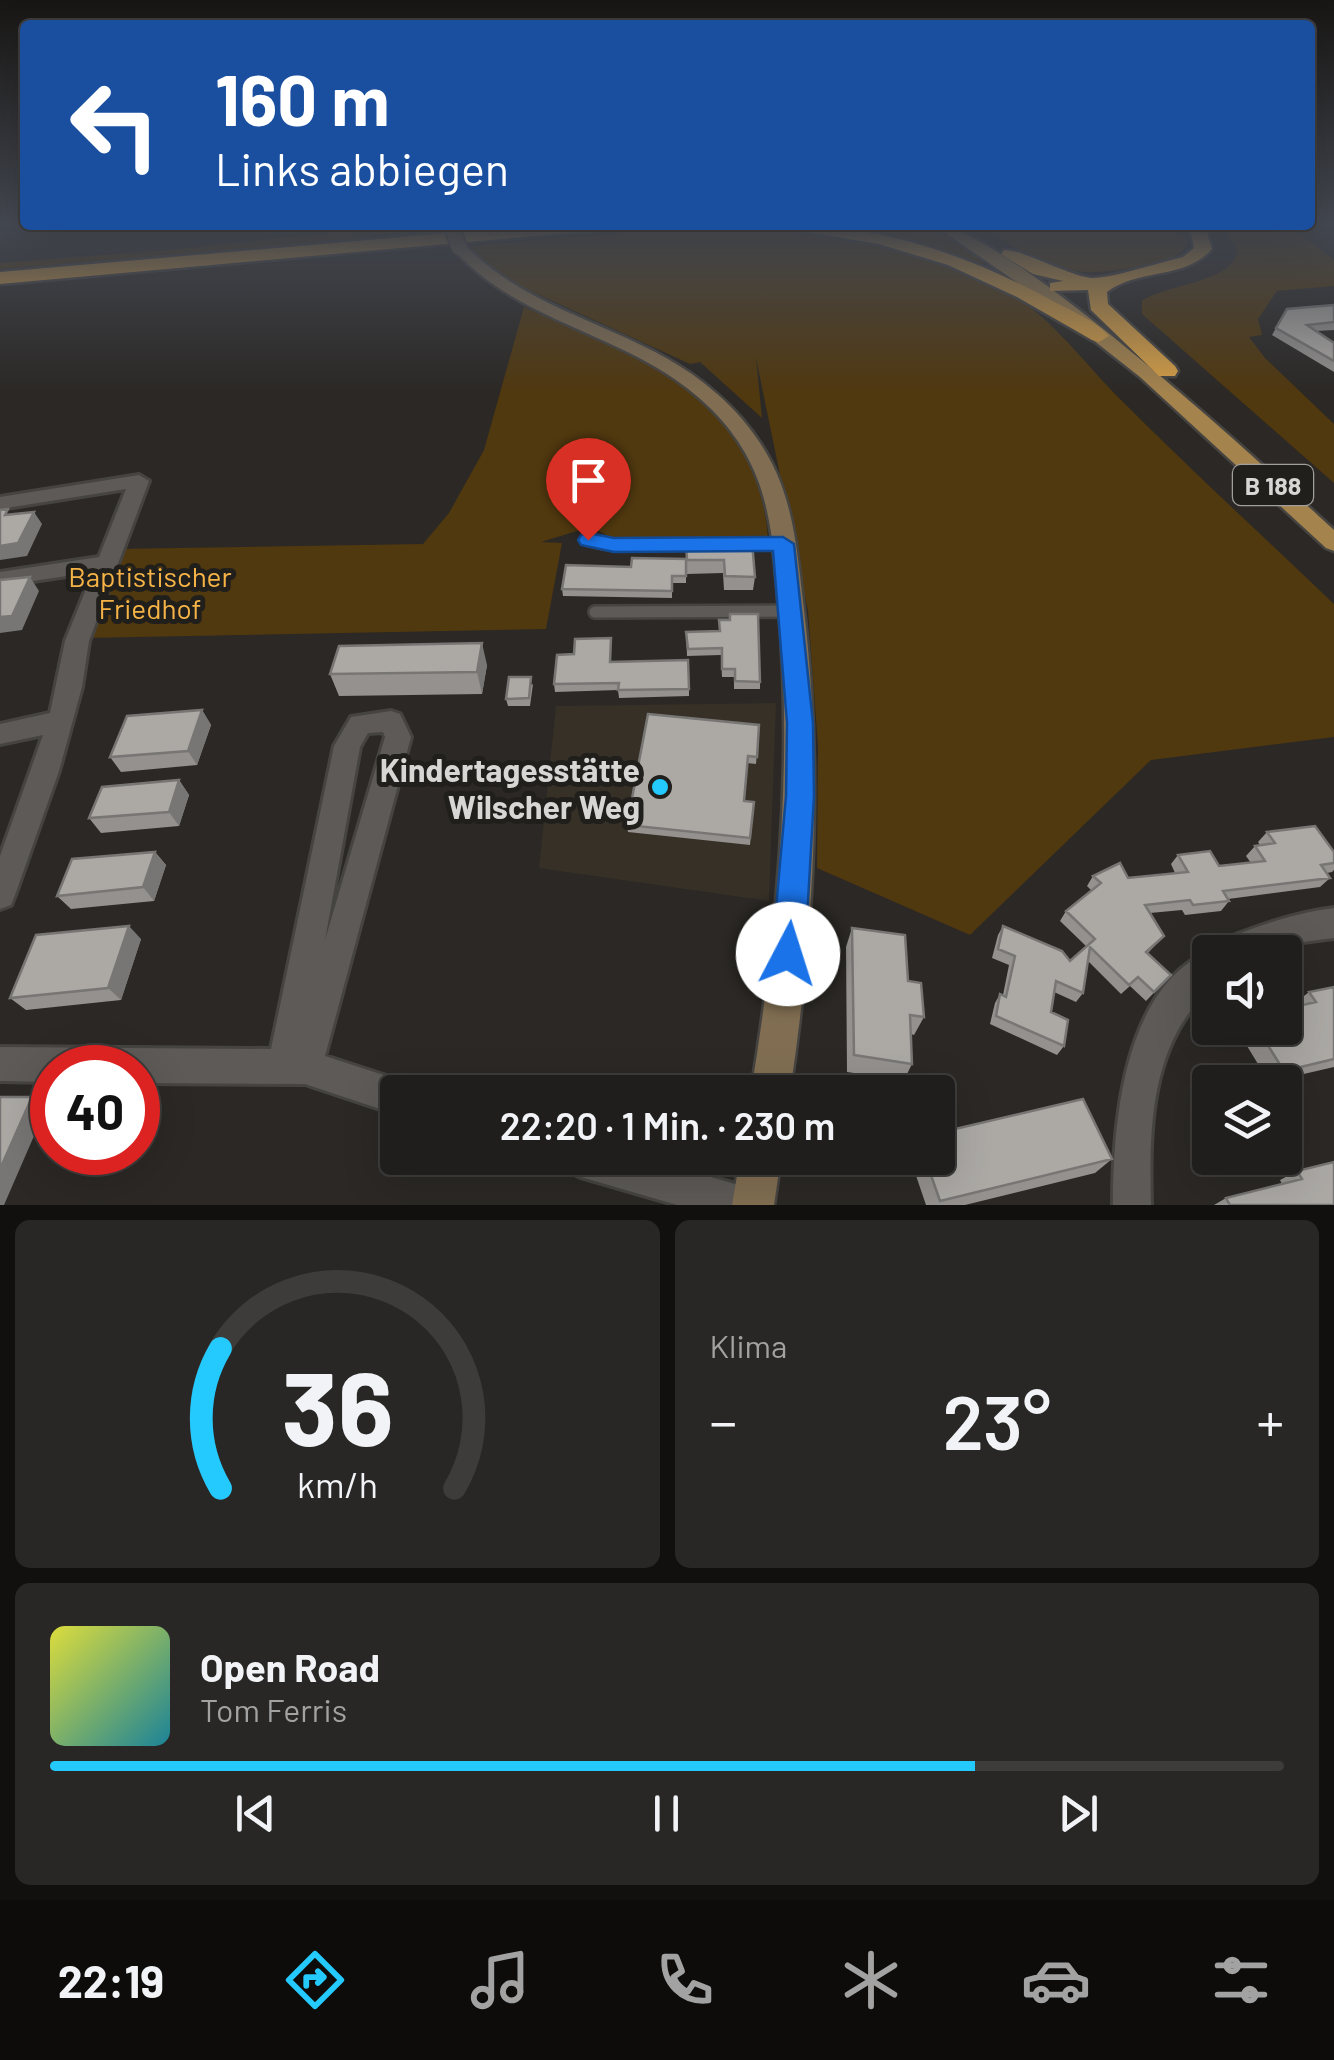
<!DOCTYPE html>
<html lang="de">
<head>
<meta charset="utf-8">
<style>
  body { margin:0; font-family:Barlow,sans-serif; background:#282725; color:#f1f3f6; height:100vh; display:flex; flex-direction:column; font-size:38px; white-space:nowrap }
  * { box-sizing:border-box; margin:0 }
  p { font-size:32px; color:#a2a2a3 }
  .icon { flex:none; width:55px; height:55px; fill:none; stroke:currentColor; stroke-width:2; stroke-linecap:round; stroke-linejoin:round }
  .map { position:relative; height:1205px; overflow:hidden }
  .drawer { display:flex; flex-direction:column; gap:15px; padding:15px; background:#12100f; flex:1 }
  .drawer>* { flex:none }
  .banner { position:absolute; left:20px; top:20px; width:1295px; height:210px; border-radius:10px; box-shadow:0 10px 40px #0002,0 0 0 2px #3d3c3b; background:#1a4fa0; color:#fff; overflow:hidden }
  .fabs { position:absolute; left:1192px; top:935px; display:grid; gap:20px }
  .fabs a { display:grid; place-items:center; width:110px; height:110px; border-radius:10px; background:#201e1c; box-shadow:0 10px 40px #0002,0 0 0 2px #3d3c3b; font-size:50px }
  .speed { position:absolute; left:30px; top:1045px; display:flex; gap:20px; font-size:50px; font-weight:700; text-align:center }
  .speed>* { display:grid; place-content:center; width:130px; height:130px; border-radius:50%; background:#201e1c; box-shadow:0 10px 40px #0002,0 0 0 2px #3d3c3b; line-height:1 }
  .speed .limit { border:15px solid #d22; background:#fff; color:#111 }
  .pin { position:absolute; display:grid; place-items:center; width:85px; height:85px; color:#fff; margin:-102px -42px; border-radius:50% 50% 50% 0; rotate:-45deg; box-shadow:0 0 10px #0007 }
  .pin .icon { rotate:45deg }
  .me { position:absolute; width:110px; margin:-55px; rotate:5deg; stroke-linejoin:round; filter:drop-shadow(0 0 8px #0008) }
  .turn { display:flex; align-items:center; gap:35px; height:210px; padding:0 30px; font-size:45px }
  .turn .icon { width:130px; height:130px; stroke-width:2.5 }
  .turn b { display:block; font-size:70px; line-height:85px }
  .big { font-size:75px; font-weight:600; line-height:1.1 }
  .drawer .tile { flex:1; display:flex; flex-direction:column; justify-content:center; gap:15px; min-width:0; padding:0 35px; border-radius:15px; background:#282725 }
  .drawer .dial { align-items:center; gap:0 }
  .dial svg { height:260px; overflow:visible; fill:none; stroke:#3d3c3b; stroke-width:7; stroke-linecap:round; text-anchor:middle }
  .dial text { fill:#f1f3f6; stroke:none }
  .song { display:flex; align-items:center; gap:30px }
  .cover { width:120px; height:120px; border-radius:15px; background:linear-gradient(135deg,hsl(60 70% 55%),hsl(190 70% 35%)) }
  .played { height:10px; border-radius:5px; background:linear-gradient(90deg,#24c9fe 75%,#3d3c3b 75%) }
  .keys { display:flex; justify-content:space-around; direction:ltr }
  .heat { display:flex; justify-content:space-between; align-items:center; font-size:55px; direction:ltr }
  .drawer .tiles { flex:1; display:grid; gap:15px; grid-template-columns:1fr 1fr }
  .tile:last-child { grid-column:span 2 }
  .trip { position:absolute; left:380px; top:1075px; width:575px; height:100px; border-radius:10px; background:#201e1c; box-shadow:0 10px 40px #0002,0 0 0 2px #3d3c3b; font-weight:600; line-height:100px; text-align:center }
  .menu { display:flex; height:160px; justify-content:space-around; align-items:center; background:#0d0c0b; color:#a2a2a3 }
  .menu .icon { width:70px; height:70px }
  .menu .selected { color:#24c9fe }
  .menu b { font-size:45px; color:#f1f3f6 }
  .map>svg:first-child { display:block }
  .built { fill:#363027 }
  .green { fill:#50380f }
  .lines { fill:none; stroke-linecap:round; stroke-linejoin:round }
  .lane-casing { stroke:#464441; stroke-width:16 }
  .street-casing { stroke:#464441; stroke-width:6 }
  .secondary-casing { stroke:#464441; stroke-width:5 }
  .primary-casing { stroke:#464441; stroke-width:5 }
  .highway-casing { stroke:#464441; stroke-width:5 }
  .lane { stroke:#5d5a57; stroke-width:11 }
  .street { fill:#5d5a57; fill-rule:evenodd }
  .secondary { fill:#816e52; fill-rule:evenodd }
  .primary { fill:#a4834d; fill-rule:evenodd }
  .highway { fill:#d49e46; fill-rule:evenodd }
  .secondary-bridge-casing { stroke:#464441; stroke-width:18; stroke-linecap:butt }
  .secondary-bridge { stroke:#816e52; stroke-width:15 }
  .wall { fill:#94918e }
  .shaded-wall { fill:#787674 }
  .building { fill:#aca9a5; stroke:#787674; stroke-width:2.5 }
  .route { fill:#1a73e8; stroke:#114b97; stroke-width:2.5 }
  .poi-dot { fill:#24c9fe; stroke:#211f1c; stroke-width:4 }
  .labels { text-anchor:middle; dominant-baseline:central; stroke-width:10; stroke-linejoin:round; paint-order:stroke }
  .shield { fill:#211f1c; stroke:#a09f9d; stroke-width:2.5 }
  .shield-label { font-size:25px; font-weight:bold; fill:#d7d6d4 }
  .park-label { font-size:28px; fill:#f6b447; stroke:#211f1c }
  .near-poi-label { font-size:32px; font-weight:bold; fill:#d7d6d4; stroke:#211f1c; text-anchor:end }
</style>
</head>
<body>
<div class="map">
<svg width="1334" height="1205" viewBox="0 0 1334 1205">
  <rect width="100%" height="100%" fill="#2b2825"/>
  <path class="built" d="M776 703 769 901 539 868 556 706Z"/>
  <path class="green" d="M395 225 437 228 293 245 0 269V263L181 249Z
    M838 225H932L989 262 982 264 911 239Z
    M977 225H1172L1188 241C1181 258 1167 260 1151 264 1067 283 1048 267 977 225Z
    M1221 225H1288L1334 260V286L1277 291 1258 319 1262 335 1249 337 1265 358 1334 424V483L1142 314V301C1165 284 1239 282 1237 248Z
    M688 226C790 225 905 238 998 286 1050 313 1084 364 1125 404 1193 472 1264 537 1334 604V737L1151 760 970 935 817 868 818 746 808 611 756 358 762 418 700 362 690 364 494 274 469 246Z
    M524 307C638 356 758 395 768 539L619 541 590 527 541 542 562 543 546 629 85 638 116 549 423 544 449 513 484 450Z"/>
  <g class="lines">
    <defs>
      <path id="lane" d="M589 540 614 545 699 544
        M738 544H783
        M595 612 791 611"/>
      <path id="street" d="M139 475 149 481 89 641 82 687 59 771 15 895 11 905 0 909V856L43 735 0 744V724L50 713 65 641 93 572 0 586V572L99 557 126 489 0 509V497Z
        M391 711 400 714 411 737 325 1056 411 1084 414 1092H398V1115L305 1084 138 1083V1068H52V1082L0 1081V1047L271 1049 334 746 351 717ZM383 732 385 737 325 940 360 747 368 733Z
        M1334 908V938L1295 943 1270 952H1215L1220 941C1258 926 1294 913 1334 908Z
        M1210 951 1213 952H1210V989C1150 1045 1149 1128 1151 1205H1113C1113 1125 1123 987 1210 951Z
        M562 1158H644L742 1186 756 1191 761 1205H677L581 1177 568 1171Z"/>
      <path id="secondary" d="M454 244H464C534 318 641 326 716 393 744 417 768 449 781 484 796 524 799 568 804 610 823 771 814 933 790 1092H751C777 932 793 772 779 609 775 567 773 522 759 483 747 449 725 420 698 397 625 333 521 324 454 250Z
        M740 1158H781L774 1205H732Z"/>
      <path id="primary" d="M934 225C1003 225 1272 473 1334 530V551L1326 548 1140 377 1041 299Z"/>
      <path id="highway" d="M540 225H609L601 230 0 284V272Z
        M787 225C882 225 968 255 1051 300 1069 310 1095 320 1109 336L1099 342 1092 340 1017 297 948 265 879 244 795 230Z
        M1189 225H1205L1212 249C1185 280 1138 268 1107 292L1108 304 1175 366 1178 371 1175 376H1159L1091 310 1088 290 1050 291V283L1063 281 1033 274 1001 254 1004 250C1018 248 1070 276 1091 278 1109 279 1162 262 1183 257L1194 248Z"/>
    </defs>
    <use href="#lane" class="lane-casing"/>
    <use href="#street" class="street-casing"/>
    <use href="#secondary" class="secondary-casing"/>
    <use href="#primary" class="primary-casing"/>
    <use href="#highway" class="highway-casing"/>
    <use href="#lane" class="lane"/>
    <use href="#street" class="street"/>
    <use href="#secondary" class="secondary"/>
    <use href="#primary" class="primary"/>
    <use href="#highway" class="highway"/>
    <defs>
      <path id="secondary-bridge" d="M451 225 459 247"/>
    </defs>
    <use href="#secondary-bridge" class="secondary-bridge-casing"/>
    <use href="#secondary-bridge" class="secondary-bridge"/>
  </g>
  <path class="wall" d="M1334 305V330L1316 331 1334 343V372L1272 335 1287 309Z
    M686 540 755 577 753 590H724L723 573 687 574 686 567V583H672V598L563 596 562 589 631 567 686 559Z
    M730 614 760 682V689H734V677H722L721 655 687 656 686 632 719 631 730 620Z
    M611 662 689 689V696L619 698 618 690 555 692 554 684Z
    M487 665 482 694 339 696 330 674Z
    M533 684 530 706H508L506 699Z
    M202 710 211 725 197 765 121 772 110 757Z
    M759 725 756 764 747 763 744 801 754 802 750 845 628 832 627 825Z
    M179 780 189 795 179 826 101 833 89 818Z
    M1267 832 1334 852V870L1332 872 1327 873 1330 878 1320 887 1228 899 1229 901 1221 911 1185 915 1182 910 1150 913 1164 936 1148 953 1171 975 1146 1001 1130 986 1121 994 1088 961 1083 993 1076 1002 1054 992 1051 1012 1064 1046 1057 1055 990 1024 995 1003 1000 994 1003 995 1009 965 992 958 998 935 1003 926 1070 961 1086 946 1060 921 1066 911 1091 890 1087 886 1093 876 1128 878 1175 873 1171 864 1178 855 1219 866 1251 863 1246 856 1255 846 1260 845 1258 842Z
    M155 852 166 865 154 901 71 909 57 896Z
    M852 928 908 981 924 1017 914 1035 911 1034 912 1064 904 1080 847 1072 846 947Z
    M141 939 121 1000 26 1010 10 998Z
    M1334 987V1067L1269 1082 1236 1028H1285L1295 1007 1294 1004 1309 992Z
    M910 1158H938L1112 1159 1095 1173 965 1205H926Z
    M1297 1171 1334 1205H1214L1226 1198 1282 1184 1280 1180Z"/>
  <path class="shaded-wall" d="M34 512 42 524 27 556 0 560V546Z
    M30 577 39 591 22 630 0 633V617Z
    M482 643 487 665 482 694 477 672Z
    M202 710 211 725 197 765 188 751Z
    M179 780 189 795 179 826 169 812Z
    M155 852 166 865 154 901 143 887Z
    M129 926 141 939 121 1000 108 988Z
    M32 1097 47 1106 4 1205H0V1169Z"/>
  <path class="building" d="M1334 305V322L1307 325 1334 343V361L1276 328 1287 309Z
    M8 509 5 515 34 512 18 543 0 546V510Z
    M686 540 752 542 755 577 725 576 724 560H687Z
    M632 558 686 559V576H672V591L562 589 566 565 631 567Z
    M30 577 12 616 0 617V580Z
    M730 614H758L760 682 735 681V669H722V648L688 649 686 632 720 631 719 620H730Z
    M611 638 610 662 688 660 689 689 618 690 619 683 554 684 557 655 574 654 575 639Z
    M482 643 477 672 330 674 339 646Z
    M509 677H531L529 698 506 699Z
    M202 710 188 751 110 757 127 716Z
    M648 714 759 725 757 757 748 756 744 801 754 802 750 838 627 825Z
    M179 780 169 812 89 818 102 787Z
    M1315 826 1334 852V863L1321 865 1330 878 1223 891 1229 901 1193 905 1190 900 1145 905 1164 936 1146 952 1171 975 1154 992 1138 977 1129 985 1090 947 1083 993 1056 981 1051 1012 1068 1020 1064 1046 996 1016 1000 994 1006 997 1015 956 998 949 1003 926 1062 951 1070 961 1095 939 1066 911 1101 883 1093 876 1120 863 1128 878 1188 872 1178 855 1210 851 1219 866 1265 861 1255 846 1275 843 1267 832Z
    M155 852 143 887 57 896 72 859Z
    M129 926 108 988 10 998 36 935Z
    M852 928 905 935 908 981 921 983 924 1017 910 1015 912 1064 854 1055Z
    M1334 987V1059L1284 1071 1257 1028H1285V1009L1316 1002 1309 992Z
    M0 1097H32L0 1169Z
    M1083 1099 1112 1159 940 1201 925 1158H938V1133Z
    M1334 1162V1205H1230L1226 1198 1302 1179 1297 1171Z"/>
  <linearGradient id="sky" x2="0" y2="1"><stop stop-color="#181614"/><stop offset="0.57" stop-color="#444851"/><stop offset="1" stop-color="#444851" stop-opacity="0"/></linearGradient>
  <rect width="1334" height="394" fill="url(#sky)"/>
  <path class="route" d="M588 533 614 538 783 537 794 544 813 723 814 796 805 954 800 965 788 970 777 965 772 954 786 796 787 723 773 551 614 552 581 545 578 540 581 535Z"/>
  <circle class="poi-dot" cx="660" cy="787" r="10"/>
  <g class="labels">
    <rect class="shield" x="1233" y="465" width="80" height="40" rx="8"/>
    <g class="shield-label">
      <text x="1273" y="485">B 188</text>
    </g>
    <g class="park-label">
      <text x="150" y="576">Baptistischer<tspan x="150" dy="32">Friedhof</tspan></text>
    </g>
    <g class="near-poi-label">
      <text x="640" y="769">Kindertagesstätte<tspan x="640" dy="37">Wilscher Weg</tspan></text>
    </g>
  </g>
</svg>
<div class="fabs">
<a><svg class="icon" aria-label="sound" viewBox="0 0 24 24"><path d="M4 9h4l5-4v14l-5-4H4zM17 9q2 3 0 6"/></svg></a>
<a><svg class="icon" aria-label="layers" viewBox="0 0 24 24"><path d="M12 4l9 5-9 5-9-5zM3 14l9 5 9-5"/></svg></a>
</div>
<div class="speed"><div class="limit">40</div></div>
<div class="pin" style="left:588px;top:540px;background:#d93025"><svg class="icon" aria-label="arrive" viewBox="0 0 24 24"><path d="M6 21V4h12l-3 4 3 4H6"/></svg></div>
<svg class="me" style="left:788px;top:954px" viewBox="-20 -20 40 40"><circle r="19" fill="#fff"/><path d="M0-13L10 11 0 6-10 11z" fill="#1a73e8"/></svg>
<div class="trip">22:20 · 1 Min. · 230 m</div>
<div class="banner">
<div class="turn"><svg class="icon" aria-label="left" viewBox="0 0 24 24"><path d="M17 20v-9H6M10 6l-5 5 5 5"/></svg><div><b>160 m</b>Links abbiegen</div></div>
</div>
</div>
<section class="drawer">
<div class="tiles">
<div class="tile dial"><svg viewBox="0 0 100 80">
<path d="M14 69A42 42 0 1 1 86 69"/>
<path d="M14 69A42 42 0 0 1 14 26" stroke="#24c9fe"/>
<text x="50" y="56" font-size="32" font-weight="700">36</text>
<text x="50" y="72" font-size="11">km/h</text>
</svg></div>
<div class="tile"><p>Klima</p>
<div class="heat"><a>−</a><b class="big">23°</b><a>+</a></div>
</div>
<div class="tile">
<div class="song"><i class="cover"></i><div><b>Open Road</b><p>Tom Ferris</p></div></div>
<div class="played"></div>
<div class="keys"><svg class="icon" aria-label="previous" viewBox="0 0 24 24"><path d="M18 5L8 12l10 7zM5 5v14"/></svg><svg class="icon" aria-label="pause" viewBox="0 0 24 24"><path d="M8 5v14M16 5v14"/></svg><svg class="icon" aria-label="next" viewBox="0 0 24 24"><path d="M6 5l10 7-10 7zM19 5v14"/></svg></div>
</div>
</div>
</section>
<nav class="menu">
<b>22:19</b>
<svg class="icon selected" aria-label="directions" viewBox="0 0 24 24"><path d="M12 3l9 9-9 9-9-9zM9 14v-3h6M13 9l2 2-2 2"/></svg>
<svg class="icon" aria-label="music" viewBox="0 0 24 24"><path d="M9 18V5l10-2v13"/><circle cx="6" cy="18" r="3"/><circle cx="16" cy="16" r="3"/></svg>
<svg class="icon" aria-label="phone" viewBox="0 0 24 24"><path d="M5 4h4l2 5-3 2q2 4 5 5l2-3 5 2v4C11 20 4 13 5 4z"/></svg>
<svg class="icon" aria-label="climate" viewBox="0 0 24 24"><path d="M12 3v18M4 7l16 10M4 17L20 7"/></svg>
<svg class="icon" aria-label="car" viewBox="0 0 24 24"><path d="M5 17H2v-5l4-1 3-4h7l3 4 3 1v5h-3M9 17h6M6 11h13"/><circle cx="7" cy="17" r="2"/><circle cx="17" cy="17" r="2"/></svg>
<svg class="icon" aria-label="filters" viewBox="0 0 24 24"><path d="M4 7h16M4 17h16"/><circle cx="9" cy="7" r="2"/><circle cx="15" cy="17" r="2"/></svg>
</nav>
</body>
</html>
